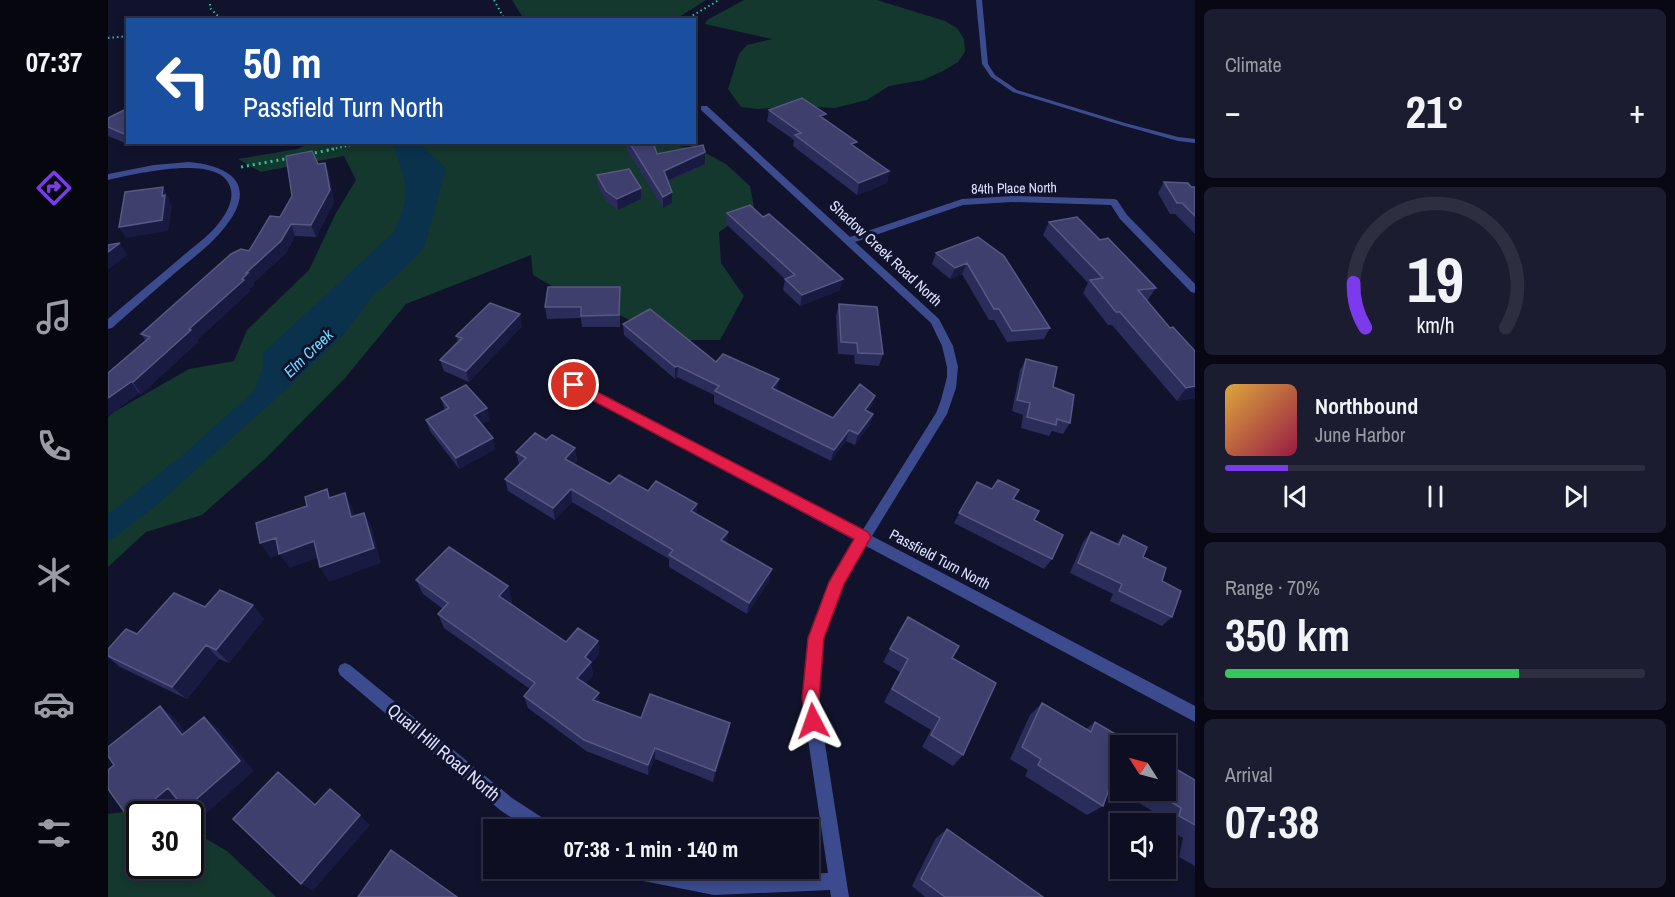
<!DOCTYPE html>
<html lang="en">
<head>
<meta charset="utf-8">
<style>
  body { margin:0; font-family:"Archivo Narrow",sans-serif; background:#1b1c2f; color:#f1f3f6; height:100vh; display:flex; flex-direction:column; font-size:22px; white-space:nowrap }
  * { box-sizing:border-box; margin:0 }
  p { font-size:20px; color:#9a9ca5 }
  .icon { flex:none; width:33px; height:33px; fill:none; stroke:currentColor; stroke-width:2; stroke-linecap:round; stroke-linejoin:round }
  .map { position:relative; flex:1; overflow:hidden }
  .panel { display:flex; flex-direction:column; gap:9px; padding:9px; background:#070813; width:480px }
  .panel>* { flex:none }
  .top-card { position:absolute; left:18px; top:18px; width:570px; height:126px; border-radius:0px; box-shadow:0 3px 9px #0003,0 0 0 2px #2d2e40; background:#1a4fa0; color:#fff; overflow:hidden }
  .needle { width:39px; rotate:306deg }
  .fabs { position:absolute; left:1002px; top:735px; display:grid; gap:12px }
  .fabs a { display:grid; place-items:center; width:66px; height:66px; border-radius:0px; background:#0d0e22; box-shadow:0 3px 9px #0003,0 0 0 2px #2d2e40; font-size:30px }
  .speed { position:absolute; left:18px; top:801px; display:flex; gap:12px; font-size:30px; font-weight:700; text-align:center }
  .speed>* { display:grid; place-content:center; width:78px; height:78px; border-radius:50%; background:#0d0e22; box-shadow:0 3px 9px #0003,0 0 0 2px #2d2e40; line-height:1 }
  .speed .limit { border:3px solid #111; border-radius:9px; background:#fff; color:#111 }
  .pin { position:absolute; display:grid; place-items:center; width:51px; height:51px; color:#fff; margin:-26px; border:3px solid #fff; border-radius:50%; box-shadow:0 2px 6px #0007 }
  .me { position:absolute; width:66px; margin:-33px; rotate:356deg; stroke-linejoin:round; filter:drop-shadow(0 0 4px #0008) }
  .turn { display:flex; align-items:center; gap:21px; height:126px; padding:0 18px; font-size:27px }
  .turn .icon { width:78px; height:78px; stroke-width:2.5 }
  .turn b { display:block; font-size:42px; line-height:51px }
  .big { font-size:45px; font-weight:700; line-height:1.1 }
  .panel .tile { flex:1; display:flex; flex-direction:column; justify-content:center; gap:9px; min-width:0; padding:0 21px; border-radius:9px; background:#1b1c2f }
  .panel .dial { align-items:center; gap:0 }
  .dial svg { height:156px; overflow:visible; fill:none; stroke:#2d2e40; stroke-width:7; stroke-linecap:round; text-anchor:middle }
  .dial text { fill:#f1f3f6; stroke:none }
  .song { display:flex; align-items:center; gap:18px }
  .cover { width:72px; height:72px; border-radius:9px; background:linear-gradient(135deg,hsl(40 70% 55%),hsl(340 70% 35%)) }
  .played { height:6px; border-radius:3px; background:linear-gradient(90deg,#7c3aed 15%,#2d2e40 15%) }
  .keys { display:flex; justify-content:space-around; direction:ltr }
  .heat { display:flex; justify-content:space-between; align-items:center; font-size:33px; direction:ltr }
  .charge { height:9px; border-radius:4px; background:linear-gradient(90deg,#34c759 70%,#2d2e40 0) }
  .trip { position:absolute; left:375px; top:819px; width:336px; height:60px; border-radius:0px; background:#0d0e22; box-shadow:0 3px 9px #0003,0 0 0 2px #2d2e40; font-weight:700; line-height:60px; text-align:center }
  main { display:flex; flex:1; min-height:0 }
  .dock { display:flex; flex-direction:column; width:108px; justify-content:space-around; align-items:center; background:#05060e; color:#9a9ca5 }
  .dock .icon { width:42px; height:42px }
  .dock .active { color:#7c3aed }
  .dock b { font-size:27px; color:#f1f3f6 }
  .map>svg:first-child { display:block }
  .green { fill:#14372e }
  .water { fill:#0a324d }
  .lines { fill:none; stroke-linecap:round; stroke-linejoin:round }
  .path-far1 { stroke:#2fc197; stroke-width:2; stroke-dasharray:1.5 3; stroke-linecap:butt }
  .path { stroke:#2fc197; stroke-width:3; stroke-dasharray:2 4; stroke-linecap:butt }
  .service { fill:#3b4b8d; fill-rule:evenodd }
  .minor { fill:#3b4b8d; fill-rule:evenodd }
  .wall { fill:#2a2c5a }
  .shaded-wall { fill:#181a41 }
  .building { fill:#3e3f6c; stroke:#575883; stroke-width:1.5 }
  .route { fill:#e11d48; stroke:#92132f; stroke-width:1.5 }
  .labels { text-anchor:middle; dominant-baseline:central; stroke-width:6; stroke-linejoin:round; paint-order:stroke }
  .far-street-label { font-size:14px; fill:#dde1ff; stroke:#11132d }
  .street-label { font-size:15px; fill:#dde1ff; stroke:#11132d }
  .water-label { font-size:16px; font-style:italic; fill:#6bdcff; stroke:#11132d }
  .near-street-label { font-size:18px; fill:#dde1ff; stroke:#11132d }
</style>
</head>
<body>
<main>
<nav class="dock">
<b>07:37</b>
<svg class="icon active" aria-label="directions" viewBox="0 0 24 24"><path d="M12 3l9 9-9 9-9-9zM9 14v-3h6M13 9l2 2-2 2"/></svg>
<svg class="icon" aria-label="music" viewBox="0 0 24 24"><path d="M9 18V5l10-2v13"/><circle cx="6" cy="18" r="3"/><circle cx="16" cy="16" r="3"/></svg>
<svg class="icon" aria-label="phone" viewBox="0 0 24 24"><path d="M5 4h4l2 5-3 2q2 4 5 5l2-3 5 2v4C11 20 4 13 5 4z"/></svg>
<svg class="icon" aria-label="climate" viewBox="0 0 24 24"><path d="M12 3v18M4 7l16 10M4 17L20 7"/></svg>
<svg class="icon" aria-label="car" viewBox="0 0 24 24"><path d="M5 17H2v-5l4-1 3-4h7l3 4 3 1v5h-3M9 17h6M6 11h13"/><circle cx="7" cy="17" r="2"/><circle cx="17" cy="17" r="2"/></svg>
<svg class="icon" aria-label="filters" viewBox="0 0 24 24"><path d="M4 7h16M4 17h16"/><circle cx="9" cy="7" r="2"/><circle cx="15" cy="17" r="2"/></svg>
</nav>
<div class="map">
<svg width="1087" height="897" viewBox="0 0 1087 897">
  <rect width="100%" height="100%" fill="#11132d"/>
  <path class="green" d="M404 0H598L568 19H416Z
    M636 0H769L837 21 849 28 856 39 857 52 850 62 835 71 815 80 781 86 759 100 727 108 688 106 650 109 633 107 620 89 631 54 639 45 664 39 597 24 599 20Z
    M206 142 552 143 590 149 618 164 642 186 646 208 611 232 613 263 636 296 612 340H563L501 310 459 295 425 275 423 255 298 304 237 378 157 459 94 515 38 532 0 567V417L6 412 81 369 126 361 139 330 201 270 228 213 248 180 236 156 153 172 130 159 189 149Z
    M45 808 32 814V866H82L83 830 119 851 168 897H0V814Z"/>
  <path class="water" d="M285 143H310L338 168 316 248 289 275 266 294 236 334 182 386 45 508 0 542V514L76 454 147 390 156 363 154 354 286 232C291 219 298 205 298 190 298 179 288 155 285 143Z"/>
  <g class="lines">
    <path class="path-far1" d="M386 0 397 20
      M102 4V8L114 20
      M577 20 611 0
      M0 38 20 36
      M219 150 259 142"/>
    <path class="path" d="M201 154 226 149
      M133 167 182 158"/>
    <path class="service" d="M868 0H874L880 64 887 75 909 90 1017 123 1070 137 1087 139V143L1070 141 1013 125 905 92 883 77 874 64Z"/>
    <path class="minor" d="M593 106H599L742 237 854 199 904 196 1006 199 1009 200 1019 215 1087 284V293L1083 292 1012 219 1003 205 904 202 855 205 747 242 831 319 845 346 850 367 848 388 839 414 764 536 1087 706V722L758 546 735 585 715 637 710 699 741 897H723L722 890 606 895 515 877 509 874 507 868H561L606 877 720 873 694 699 701 637 724 578 748 541 462 388 460 385 462 382H470L754 531 828 413 833 400 839 377V367L834 346 823 323 593 110Z
      M81 162C132 167 149 191 112 233 99 248 82 260 67 273 46 291 25 309 4 328L0 329V319C23 299 47 280 70 260 81 250 94 241 105 230 114 220 126 204 123 190 116 151 25 175 0 180V174L46 165Z
      M237 663 242 665 404 798 444 824 446 830H422L392 810 232 675 230 670 232 665Z"/>
  </g>
  <path class="wall" d="M20 108V142H26L22 145 0 136V118Z
    M661 110 717 119 748 148 781 171 779 183 749 195 685 146 686 140 659 121Z
    M517 142H545L549 154 597 164 560 181 564 192V203L555 208 520 152Z
    M217 163 221 174 226 202 208 237 187 236 178 253 145 283 146 285 141 289 142 291 89 340 90 342 33 394 31 393 0 416 38 341 33 334 141 251 172 217 210 164Z
    M489 175 533 199 510 210 499 202 490 187Z
    M1056 182 1087 187V234L1067 214H1062L1050 193Z
    M619 213 732 290 692 306 675 290 677 279 618 224Z
    M941 222 992 240 1048 288 1039 301 1062 328 1087 351V398L1069 401 1004 325H1000L975 293 980 283 935 235Z
    M870 237 942 328 936 339 899 342 886 320H881L854 274 842 279 824 264 828 253Z
    M512 298V327H474L473 318 439 319 437 307Z
    M731 304 775 354 771 366 747 364 746 355 730 354 728 316Z
    M515 324 608 362 725 418 767 396 763 407 760 411 765 414 762 425 747 445 738 441 723 461 606 403V395L569 377 567 379 516 335Z
    M414 326 361 382 336 371 332 360 350 342 348 336Z
    M918 359 945 387 962 423 955 434 944 431 941 436 913 428 915 415 904 411 912 370Z
    M333 398 382 420 373 424 387 449 351 469 322 431 318 420 337 410Z
    M438 440 467 448 469 461 466 464 502 484 540 491 589 504 588 514 619 543 661 581 639 614 561 567V559L464 502 447 520 400 491 397 479 411 464 408 452Z
    M869 482 905 499 926 520 944 559 936 569 846 523Z
    M983 532 1008 544 1015 535 1035 557 1054 581 1064 617 1054 626 1002 601 1005 594 962 573 975 542Z
    M308 580 400 586 404 601 402 603 458 642 490 641 491 654 483 664 485 675 477 684 492 702 533 718 622 723 620 735 605 782 547 759 540 775 478 751 420 708 416 696 422 689 336 628 330 614 335 609 315 594Z
    M97 607 156 619 121 663 111 659 79 699 12 667 0 657V649L29 634Z
    M800 617 844 658 855 755 845 766 814 747 823 730 776 702 792 672 775 662Z
    M934 703 978 729 987 722 1012 746V790H1058L1087 780V866L1071 857 1075 838 1058 828V824H1054L1056 818 1002 785 995 806 979 815 917 776 920 770 902 759 922 715Z
    M839 829 935 897H817L804 886 828 838Z"/>
  <path class="shaded-wall" d="M20 132V140L16 134Z
    M597 152V164L556 182V171Z
    M217 163 221 174 226 202 208 237 203 225Z
    M781 171 779 183 749 195 751 183Z
    M55 187 61 198V202L64 206 60 231 18 238 11 227 54 196Z
    M533 188V199L510 210 509 199Z
    M564 192V203L555 208V197Z
    M183 224 187 236 178 253 145 283 146 285 141 289 142 291 89 340 90 342 33 394 25 382 134 279 138 273Z
    M12 243 19 255 0 270V252Z
    M859 263 854 274 842 279 847 268Z
    M735 279 732 290 692 306 694 295Z
    M412 314 414 326 361 382 358 371Z
    M570 366 569 377 567 379V367Z
    M671 379 669 390 664 388Z
    M23 382 31 393 0 416V398Z
    M1087 386V398L1069 401 1078 388Z
    M767 396 763 407 753 421 757 410Z
    M379 408 382 420 369 426 366 415Z
    M765 414 762 425 747 445 750 434Z
    M741 430 738 441 723 461 726 450Z
    M385 438 387 449 351 469 348 458Z
    M467 448 469 461 459 471 457 459Z
    M463 489 464 502 447 520 445 508Z
    M237 493 245 509 251 532 243 517Z
    M589 504 588 516 583 511Z
    M256 513 264 528 273 563 221 582 212 567Z
    M620 532 619 544 613 540Z
    M168 538 206 541 215 556 182 568 172 555 163 558 152 543Z
    M664 569 661 581 639 614 641 603Z
    M400 586 404 601 396 610 391 596Z
    M145 605 156 619 121 663 108 650Z
    M490 641 491 654 483 664 485 675 472 691 469 678 477 657Z
    M98 645 111 659 79 699 64 687Z
    M491 693 492 706 485 700Z
    M52 706 67 718 89 747 74 735Z
    M96 717 111 729 146 771 92 819 77 809Z
    M622 723 620 735 605 782 607 771Z
    M547 748V759L540 775V765Z
    M60 788 76 798 57 814H32V825L22 820Z
    M252 815 262 825 205 891 193 884Z"/>
  <path class="building" d="M694 98 718 114 712 116 749 142 743 144 781 171 751 183 687 135 693 133 661 110Z
    M20 108V132L16 134 0 127V118Z
    M521 142H545L549 154 595 145 597 152 556 171 564 192 555 197Z
    M204 151 210 164 217 163 222 190 203 225 183 224 173 241 138 273H140L134 279 136 280 81 329 83 330 25 382H23L0 398V373L42 337 33 334 123 254 133 249 141 251 162 216 172 217 184 196 178 156Z
    M521 169 533 188 509 199 498 191 489 175Z
    M1056 182 1080 183 1083 187H1087V216L1074 203H1069Z
    M55 187 54 196 57 195 54 220 11 227 17 192Z
    M642 205 655 217 661 214 735 279 694 295 677 279 687 275 619 213Z
    M969 217 992 240 1000 238 1048 288 1030 290 1062 328 1065 327 1087 351V386L1078 388 1012 312H1008L982 280 995 278 941 222Z
    M870 237 896 256 942 328 904 331 891 309H886L859 263 847 268 828 253Z
    M12 243 0 252V245Z
    M440 287H512L511 315 473 316V307H437Z
    M382 303 412 314 358 371 332 360 354 338 348 336Z
    M731 304 769 307 775 354 750 353 749 343 733 342Z
    M542 309 608 362 615 354 671 379 664 388 725 418 752 384 767 396 757 410 765 414 750 434 741 430 726 450 607 391 611 386 570 366 567 367 515 324Z
    M918 359 949 367 945 387 966 395 962 423 949 419 948 425 919 417 922 403 909 400Z
    M358 385 379 408 366 415 385 438 348 458 318 420 341 408 333 398Z
    M427 433 438 440 444 435 467 448 457 459 502 484 511 475 540 491 548 481 589 504 583 511 620 532 613 540 664 569 641 603 561 555 565 550 463 489 445 508 397 479 418 458 408 452Z
    M890 480 911 490 905 499 931 511 926 520 955 535 944 559 851 513 869 482 884 489Z
    M219 489 221 498 237 493 243 517 256 513 266 548 212 567 206 541 171 554 168 538 152 543 148 523 199 506 197 497Z
    M983 532 1011 545 1015 535 1039 547 1035 557 1058 568 1054 581 1073 591 1064 617 1011 591 1014 584 970 563Z
    M341 547 400 586 391 596 458 642 470 628 490 641 477 657 483 662 469 678 491 693 485 700 533 718 542 694 622 723 607 771 547 748 540 765 476 740 416 696 427 683 330 614 340 603 308 580Z
    M112 590 145 605 108 650 98 645 64 687 0 656V649L18 629 29 634 66 593 97 607Z
    M800 617 851 646 844 658 888 683 855 755 823 735 832 718 784 689 800 659 782 649Z
    M934 703 983 732 987 722 1028 746H1012V772L1008 769 995 806 930 765 933 759 914 747Z
    M52 706 74 735 96 717 132 761 77 809 60 788 22 820 0 789V770L6 765 0 756V747Z
    M1058 763 1087 780V825L1071 816 1073 808 1044 790H1058Z
    M170 772 207 805 222 789 252 815 193 884 125 819Z
    M839 829 935 897H837L813 879Z
    M283 850 349 897H250Z"/>
  <path class="route" d="M466 380 760 532 763 537 736 584 716 638 711 699 714 721 711 727 705 729 699 727 694 699 700 638 721 582 746 539 461 388 459 385 461 381Z"/>
  <g class="labels">
    <g class="far-street-label">
      <text transform="translate(906 188) rotate(-1)">84th Place North</text>
    </g>
    <g class="street-label">
      <text transform="translate(778 253) rotate(43)">Shadow Creek Road North</text>
      <text transform="translate(832 559) rotate(28)">Passfield Turn North</text>
    </g>
    <g class="water-label">
      <text transform="translate(200 353) rotate(-44)">Elm Creek</text>
    </g>
    <g class="near-street-label">
      <text transform="translate(336 752) rotate(40)">Quail Hill Road North</text>
    </g>
  </g>
</svg>
<div class="fabs">
<a><svg class="needle" viewBox="-14 -14 28 28"><path d="M0-13l5 13h-10z" fill="#e53935"/><path d="M0 13l5-13h-10z" fill="#9a9ca5"/></svg></a>
<a><svg class="icon" aria-label="sound" viewBox="0 0 24 24"><path d="M4 9h4l5-4v14l-5-4H4zM17 9q2 3 0 6"/></svg></a>
</div>
<div class="speed"><div class="limit">30</div></div>
<div class="pin" style="left:466px;top:385px;background:#d93025"><svg class="icon" aria-label="arrive" viewBox="0 0 24 24"><path d="M6 21V4h12l-3 4 3 4H6"/></svg></div>
<svg class="me" style="left:705px;top:721px" viewBox="-20 -20 40 40"><path d="M0-17L14 15 0 8-14 15z" fill="#e11d48" stroke="#fff" stroke-width="4"/></svg>
<div class="trip">07:38 · 1 min · 140 m</div>
<div class="top-card">
<div class="turn"><svg class="icon" aria-label="left" viewBox="0 0 24 24"><path d="M17 20v-9H6M10 6l-5 5 5 5"/></svg><div><b>50 m</b>Passfield Turn North</div></div>
</div>
</div>
<section class="panel">
<div class="tile"><p>Climate</p>
<div class="heat"><a>−</a><b class="big">21°</b><a>+</a></div>
</div>
<div class="tile dial"><svg viewBox="0 0 100 80">
<path d="M14 69A42 42 0 1 1 86 69"/>
<path d="M14 69A42 42 0 0 1 8 46" stroke="#7c3aed"/>
<text x="50" y="56" font-size="32" font-weight="700">19</text>
<text x="50" y="72" font-size="11">km/h</text>
</svg></div>
<div class="tile">
<div class="song"><i class="cover"></i><div><b>Northbound</b><p>June Harbor</p></div></div>
<div class="played"></div>
<div class="keys"><svg class="icon" aria-label="previous" viewBox="0 0 24 24"><path d="M18 5L8 12l10 7zM5 5v14"/></svg><svg class="icon" aria-label="pause" viewBox="0 0 24 24"><path d="M8 5v14M16 5v14"/></svg><svg class="icon" aria-label="next" viewBox="0 0 24 24"><path d="M6 5l10 7-10 7zM19 5v14"/></svg></div>
</div>
<div class="tile"><p>Range · 70%</p><b class="big">350 km</b><div class="charge"></div></div>
<div class="tile"><p>Arrival</p><b class="big">07:38</b></div>
</section>
</main>
</body>
</html>
